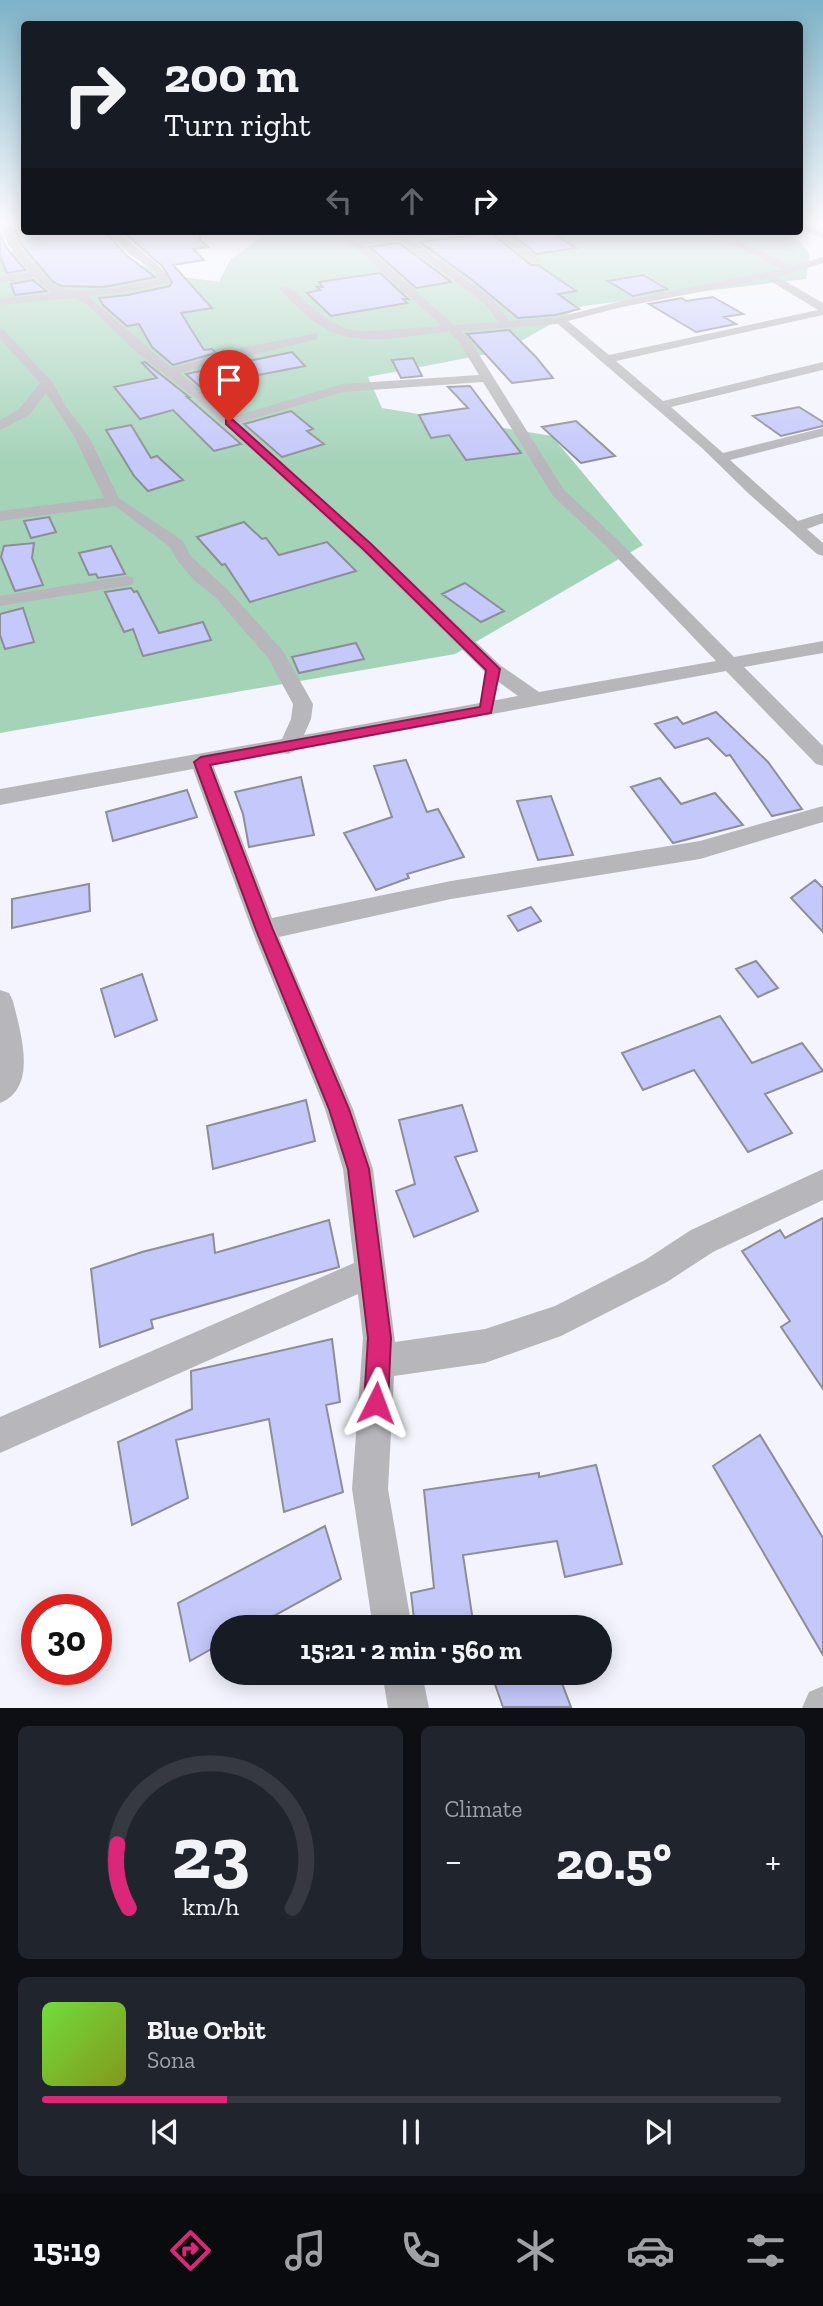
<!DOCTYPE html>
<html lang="en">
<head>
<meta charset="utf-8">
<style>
  body { margin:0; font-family:"Zilla Slab",serif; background:#20242c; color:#f1f3f6; height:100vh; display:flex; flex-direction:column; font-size:26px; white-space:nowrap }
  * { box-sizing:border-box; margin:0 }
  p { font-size:23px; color:#9ea1a6 }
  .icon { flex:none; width:38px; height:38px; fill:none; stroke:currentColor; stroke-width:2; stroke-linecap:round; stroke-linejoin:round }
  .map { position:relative; height:1708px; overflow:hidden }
  .drawer { display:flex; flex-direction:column; gap:18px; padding:18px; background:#0d0f14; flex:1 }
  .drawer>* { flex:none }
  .top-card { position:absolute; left:21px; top:21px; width:782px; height:214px; border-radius:7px; box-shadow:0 4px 18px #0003; background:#171b24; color:#f1f3f6; overflow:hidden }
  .speed { position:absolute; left:21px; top:1594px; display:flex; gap:14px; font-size:35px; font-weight:700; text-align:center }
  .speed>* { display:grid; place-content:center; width:91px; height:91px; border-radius:50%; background:#171b24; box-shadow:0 4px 18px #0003; line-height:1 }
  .speed .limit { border:10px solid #d22; background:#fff; color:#111 }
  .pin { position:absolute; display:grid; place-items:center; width:60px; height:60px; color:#fff; margin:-72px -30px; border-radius:50% 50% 50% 0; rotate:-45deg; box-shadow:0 0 7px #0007 }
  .pin .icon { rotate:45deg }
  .me { position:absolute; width:77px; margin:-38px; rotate:3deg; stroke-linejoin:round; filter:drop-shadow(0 0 5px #0008) }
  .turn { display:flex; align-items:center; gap:24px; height:147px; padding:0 28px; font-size:32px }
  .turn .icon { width:91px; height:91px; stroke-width:2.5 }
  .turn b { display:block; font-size:49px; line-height:60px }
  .lanes { display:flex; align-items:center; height:66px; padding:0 28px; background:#0003; justify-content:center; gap:35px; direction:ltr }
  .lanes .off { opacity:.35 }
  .big { font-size:52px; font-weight:700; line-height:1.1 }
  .drawer .tile { flex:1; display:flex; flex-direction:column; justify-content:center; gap:10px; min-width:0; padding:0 24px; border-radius:10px; background:#20242c }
  .drawer .dial { align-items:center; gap:0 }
  .dial svg { height:182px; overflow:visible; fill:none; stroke:#363941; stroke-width:7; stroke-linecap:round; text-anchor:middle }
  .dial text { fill:#f1f3f6; stroke:none }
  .song { display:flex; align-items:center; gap:21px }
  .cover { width:84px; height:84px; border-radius:10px; background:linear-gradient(135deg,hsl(100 70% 55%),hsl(70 70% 35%)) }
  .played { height:7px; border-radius:4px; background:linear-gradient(90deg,#db2777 25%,#363941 25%) }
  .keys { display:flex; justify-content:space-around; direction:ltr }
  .heat { display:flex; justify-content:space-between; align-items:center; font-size:38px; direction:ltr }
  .drawer .tiles { flex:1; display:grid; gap:18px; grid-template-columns:1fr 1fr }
  .tile:last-child { grid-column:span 2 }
  .trip { position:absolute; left:210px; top:1615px; width:402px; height:70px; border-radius:35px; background:#171b24; box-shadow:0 4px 18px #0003; font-weight:700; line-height:70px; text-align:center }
  .tabs { display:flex; height:112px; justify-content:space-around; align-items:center; background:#090b0e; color:#9ea1a6 }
  .tabs .icon { width:49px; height:49px }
  .tabs .on { color:#db2777 }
  .tabs b { font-size:32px; color:#f1f3f6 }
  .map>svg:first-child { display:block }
  .green { fill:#a4d3b8 }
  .building { fill:#c4c8fa; stroke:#8d8e96; stroke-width:2 }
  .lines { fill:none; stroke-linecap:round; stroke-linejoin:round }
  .minor { fill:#b7b7bb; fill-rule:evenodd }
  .route { fill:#db2777; stroke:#8e194d; stroke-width:2 }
</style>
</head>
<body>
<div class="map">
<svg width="823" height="1708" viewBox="0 0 823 1708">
  <rect width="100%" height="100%" fill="#f3f4fd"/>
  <path class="green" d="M269 231H791L810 254 806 279 583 306 503 351 368 377 382 408 552 436 643 545 455 654 0 733V252L88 246 169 275 219 282 230 260Z"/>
  <path class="building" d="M24 229 105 231 126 255 155 277 104 287 62 286 53 282 20 243 15 231Z
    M122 231H200V240L208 247 193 249 204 260 173 265 212 308 181 313 204 350 212 349 216 353 173 365 152 347 139 324 127 326 103 305 99 298 128 295 170 286 172 282 162 266Z
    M472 231H489L531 265H538L576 291 558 294 579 309 555 315 518 318 471 279 420 242 477 235Z
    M507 231H549L576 248 537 254Z
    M0 233 6 247 25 270 7 273 0 256Z
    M399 243 451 282 416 288 370 247Z
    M380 273 408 299H403L407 303 331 316 307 293 320 290 317 287H323L319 282Z
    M643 275 667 289 633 296 608 281Z
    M33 280 46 291 15 295 11 284Z
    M713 297 743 314 724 317 736 324 696 332 649 304 682 298 686 301Z
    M509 330 536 357 553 378 512 383 467 334Z
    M292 352 305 366 253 376 258 380 207 393 186 374Z
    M413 358 422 376 401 378 392 360Z
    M145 362 189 397H187L241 444 214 451 173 410 140 419 114 387 157 378 142 363Z
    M470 386 485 406 521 453 466 460 449 435 431 438 419 415 468 408 448 387Z
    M799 407 823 422V426L781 436 753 416Z
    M291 411 313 429 307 431 324 444 282 457 244 424Z
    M576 421 615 456 581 463 542 427Z
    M131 425 151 458 157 456 183 480 148 491 134 476 106 430Z
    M49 517 56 532 31 538 24 521Z
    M244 522 262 539 266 538 279 555 327 542 356 571 250 602 225 564 222 565 197 537Z
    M34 543 32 558 43 585 15 591 1 557 4 546Z
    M111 546 125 574 98 578 96 574 89 575 79 553Z
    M465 583 504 611 481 622 442 594Z
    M131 588 134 592 137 591 159 633 203 622 211 640 143 656 133 629 124 632 105 592Z
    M23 608 34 642 5 649 0 635V614Z
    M356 643 364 659 299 673 292 657Z
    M716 712 768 762 802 809 772 816 730 755 726 756 708 738 675 748 655 724 677 717 683 724Z
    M406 760 427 812 438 809 464 857 407 874 409 878 376 890 344 833 392 817 374 766Z
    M301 777 314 835 249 847 243 814 235 792Z
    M660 778 681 804 715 793 743 825 673 843 631 787Z
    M187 790 197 817 113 841 106 812Z
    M551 796 573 855 538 860 517 801Z
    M815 880 823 888V932L791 898Z
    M89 884 90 911 12 928V899Z
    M531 907 541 921 518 931 508 916Z
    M756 961 778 988 758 997 736 969Z
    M142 974 157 1020 115 1037 101 989Z
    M720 1016 752 1063 802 1043 823 1071 765 1094 792 1133 748 1152 694 1070 643 1090 622 1053Z
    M306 1100 315 1141 213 1169 207 1126Z
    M462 1105 477 1151 455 1157 478 1211 414 1237 396 1191 415 1184 399 1120Z
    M823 1218V1389L781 1327 790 1321 742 1251 780 1230 785 1238Z
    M329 1220 339 1267 151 1320 153 1328 100 1347 91 1269 142 1252 213 1234 215 1253Z
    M332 1339 340 1402 326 1405 343 1492 284 1512 269 1419 176 1440 188 1498 132 1525 118 1442 192 1409 191 1371Z
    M760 1435 823 1538V1655L713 1466Z
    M596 1465 622 1564 565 1577 557 1541 463 1555 474 1628H415L411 1593 434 1588 424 1490 539 1473V1477Z
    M325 1526 341 1579 252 1628H222V1643L190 1661 178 1603Z
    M491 1673H558L571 1707H503Z"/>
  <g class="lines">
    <path class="minor" d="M0 225H10L18 244 51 284C76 299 131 285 159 279L156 272 128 253 108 231H118C135 248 161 262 170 281L169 283 127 292 88 296 172 368 245 347 317 333V339L180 373 232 417 342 384 479 375 459 342 449 332C410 335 361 348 326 329 308 319 294 304 280 290V286H288L325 318 346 329 366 331 442 326 354 246 350 245 338 231H349L358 239 428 231H457L411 239 492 299 510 321 555 318 622 301 783 269 704 231H717L793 266 823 257V263L778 277 823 303V315L616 361 663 401 823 362V370L671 407 723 453 823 428V436L730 460 798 521 823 513V523L807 529 823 543V556L817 554 748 493 702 448 558 324 461 331 470 340 564 490 616 538 734 657 823 641V653L744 667 823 746V766L816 764 726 671 296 750 288 754 283 753 213 765 272 918 451 881 700 841 823 806V822L700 859 451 899 279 937 353 1109 373 1169 395 1342 485 1329 555 1306 645 1260 691 1230 823 1169V1200L713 1252 667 1282 561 1336 485 1363 394 1376 388 1489 412 1628H373L352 1489 363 1338 358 1294 0 1453V1417L354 1263 343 1169 325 1109 252 930 193 769 0 805V789L282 739 291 719 293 704 268 658 215 597 195 581 177 560 170 547 115 506 0 521V511L104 498 75 438 46 393 29 415 0 430V420L19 409 40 383 0 339V328L4 330 53 383 67 408 89 437 119 498 183 541 190 555 227 589 283 651 313 704 311 719 304 735 518 696 486 673 361 550 196 399 135 351 88 305 75 298 0 305V299L52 293 34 277 0 283V277L30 272 8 245ZM400 240 484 303 498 322 454 325 364 245ZM767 279 818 310 609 355 568 321 622 307ZM483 382 553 496 604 544 716 661 539 692 500 665 373 544 239 423 343 392Z
      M800 225 823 232V238L800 230Z
      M492 231H503L542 261 533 263Z
      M126 576 132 577 134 581 132 585 0 606V596Z
      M0 990 9 993 13 1001C20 1031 39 1088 0 1103Z
      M382 1673H422L429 1708H388Z
      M823 1686V1708H802L809 1692Z"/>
  </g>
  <linearGradient id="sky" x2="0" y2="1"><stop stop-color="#7db2c6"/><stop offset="0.48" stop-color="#fafafe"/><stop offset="1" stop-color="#fafafe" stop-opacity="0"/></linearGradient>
  <rect width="823" height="464" fill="url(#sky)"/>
  <path class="route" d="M226 420H233L371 544 500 669 491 713 210 765 273 930 349 1109 369 1169 391 1338 388 1403 384 1411 376 1415 367 1411 364 1403 368 1338 348 1169 329 1109 256 930 194 762 201 757 480 707 486 670 363 549 226 424Z"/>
</svg>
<div class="speed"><div class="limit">30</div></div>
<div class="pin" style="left:229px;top:422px;background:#d93025"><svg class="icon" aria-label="arrive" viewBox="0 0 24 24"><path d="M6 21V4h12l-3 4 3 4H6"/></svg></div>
<svg class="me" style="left:376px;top:1403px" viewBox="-20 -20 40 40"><path d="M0-17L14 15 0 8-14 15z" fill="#db2777" stroke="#fff" stroke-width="4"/></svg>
<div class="trip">15:21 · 2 min · 560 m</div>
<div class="top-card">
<div class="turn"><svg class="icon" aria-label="right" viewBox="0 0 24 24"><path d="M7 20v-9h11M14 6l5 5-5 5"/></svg><div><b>200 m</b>Turn right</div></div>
<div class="lanes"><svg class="icon off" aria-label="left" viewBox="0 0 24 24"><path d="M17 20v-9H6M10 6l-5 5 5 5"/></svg><svg class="icon off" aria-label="ahead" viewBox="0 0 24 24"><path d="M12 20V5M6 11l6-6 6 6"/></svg><svg class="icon" aria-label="right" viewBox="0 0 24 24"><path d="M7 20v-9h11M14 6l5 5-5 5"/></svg></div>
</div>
</div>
<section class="drawer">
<div class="tiles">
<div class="tile dial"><svg viewBox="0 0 100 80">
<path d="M14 69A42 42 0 1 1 86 69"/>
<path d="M14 69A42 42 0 0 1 9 41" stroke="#db2777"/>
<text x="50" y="56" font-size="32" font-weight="700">23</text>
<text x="50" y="72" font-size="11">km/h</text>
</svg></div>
<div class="tile"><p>Climate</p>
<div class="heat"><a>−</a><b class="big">20.5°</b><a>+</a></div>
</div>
<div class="tile">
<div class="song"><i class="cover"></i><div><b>Blue Orbit</b><p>Sona</p></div></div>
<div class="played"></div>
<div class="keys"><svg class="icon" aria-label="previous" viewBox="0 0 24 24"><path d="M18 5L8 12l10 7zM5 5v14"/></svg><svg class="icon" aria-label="pause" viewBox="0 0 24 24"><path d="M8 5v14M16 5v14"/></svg><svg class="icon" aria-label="next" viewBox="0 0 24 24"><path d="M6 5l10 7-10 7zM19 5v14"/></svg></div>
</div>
</div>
</section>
<nav class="tabs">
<b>15:19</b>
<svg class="icon on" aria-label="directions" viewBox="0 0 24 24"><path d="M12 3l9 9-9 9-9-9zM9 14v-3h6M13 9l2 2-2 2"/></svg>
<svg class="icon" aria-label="music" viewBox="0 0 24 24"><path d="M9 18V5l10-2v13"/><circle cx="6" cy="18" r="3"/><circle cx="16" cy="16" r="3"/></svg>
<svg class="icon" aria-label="phone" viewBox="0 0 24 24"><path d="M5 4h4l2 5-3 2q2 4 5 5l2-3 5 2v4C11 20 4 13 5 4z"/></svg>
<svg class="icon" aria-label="climate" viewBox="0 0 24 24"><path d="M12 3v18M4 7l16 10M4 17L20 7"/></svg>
<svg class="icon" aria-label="car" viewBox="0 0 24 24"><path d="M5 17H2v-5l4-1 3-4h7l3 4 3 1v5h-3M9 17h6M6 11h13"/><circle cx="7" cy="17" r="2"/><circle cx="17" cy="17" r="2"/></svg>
<svg class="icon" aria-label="filters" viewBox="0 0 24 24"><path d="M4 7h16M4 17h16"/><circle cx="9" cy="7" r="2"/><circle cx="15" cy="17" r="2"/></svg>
</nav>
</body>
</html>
